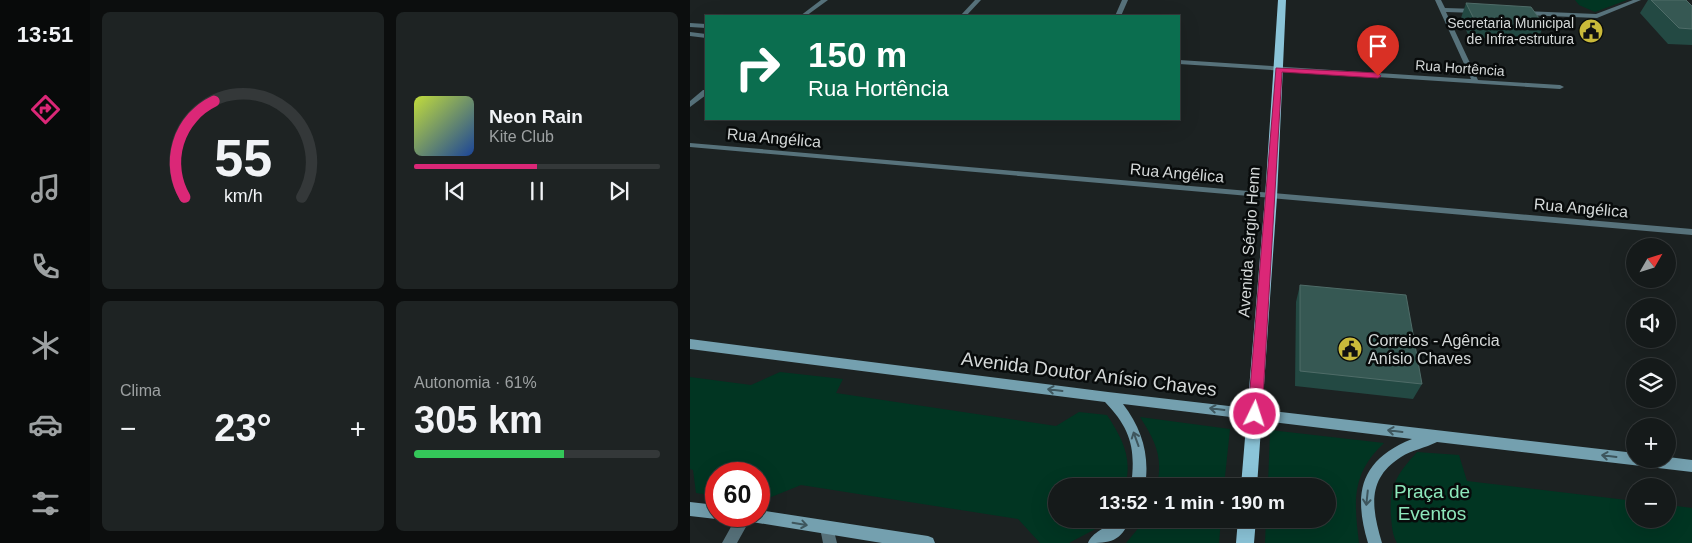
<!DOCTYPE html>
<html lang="pt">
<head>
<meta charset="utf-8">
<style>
  body { margin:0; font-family:Helvetica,sans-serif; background:#1e2323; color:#f1f3f6; height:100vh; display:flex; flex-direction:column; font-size:19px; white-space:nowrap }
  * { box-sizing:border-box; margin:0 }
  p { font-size:16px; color:#9da1a2 }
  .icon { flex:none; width:28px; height:28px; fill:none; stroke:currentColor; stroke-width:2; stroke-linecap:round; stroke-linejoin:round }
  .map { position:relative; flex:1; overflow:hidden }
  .drawer { display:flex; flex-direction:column; gap:12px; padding:12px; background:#0c0e0e; width:600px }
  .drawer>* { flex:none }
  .top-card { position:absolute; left:15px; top:15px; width:475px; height:105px; border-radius:0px; box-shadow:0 5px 20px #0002,0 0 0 1px #343839; background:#0b6e4f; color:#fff; overflow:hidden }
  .needle { width:32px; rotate:51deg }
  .fabs { position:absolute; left:936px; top:238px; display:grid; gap:10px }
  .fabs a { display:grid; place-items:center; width:50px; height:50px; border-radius:50%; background:#151a1a; box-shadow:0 5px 20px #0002,0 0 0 1px #343839; font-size:25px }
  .speed { position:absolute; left:15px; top:462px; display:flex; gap:10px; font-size:25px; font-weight:700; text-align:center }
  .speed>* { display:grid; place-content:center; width:65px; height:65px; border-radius:50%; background:#151a1a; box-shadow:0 5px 20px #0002,0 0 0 1px #343839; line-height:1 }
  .speed .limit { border:8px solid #d22; background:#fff; color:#111 }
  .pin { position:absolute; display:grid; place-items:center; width:42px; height:42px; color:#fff; margin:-51px -21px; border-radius:50% 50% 50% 0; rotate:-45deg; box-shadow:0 0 5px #0007 }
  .pin .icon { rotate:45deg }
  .me { position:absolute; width:55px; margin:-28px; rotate:4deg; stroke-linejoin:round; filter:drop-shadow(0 0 4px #0008) }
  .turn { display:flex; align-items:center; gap:18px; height:105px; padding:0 20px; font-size:22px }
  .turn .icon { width:65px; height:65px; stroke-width:2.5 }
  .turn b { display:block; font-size:35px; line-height:42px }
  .big { font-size:38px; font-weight:800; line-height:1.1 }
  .drawer .tile { flex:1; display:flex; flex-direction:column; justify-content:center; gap:8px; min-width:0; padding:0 18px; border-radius:8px; background:#1e2323 }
  .drawer .dial { align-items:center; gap:0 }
  .dial svg { height:130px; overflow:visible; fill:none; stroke:#343839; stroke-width:7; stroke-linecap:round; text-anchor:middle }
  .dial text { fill:#f1f3f6; stroke:none }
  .song { display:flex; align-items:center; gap:15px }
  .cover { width:60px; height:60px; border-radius:8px; background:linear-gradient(135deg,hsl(70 70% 55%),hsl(220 70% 35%)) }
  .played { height:5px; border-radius:2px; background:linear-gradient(90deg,#db2777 50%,#343839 50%) }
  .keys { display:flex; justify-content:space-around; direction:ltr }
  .heat { display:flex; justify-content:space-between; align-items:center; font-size:28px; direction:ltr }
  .charge { height:8px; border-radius:4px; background:linear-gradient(90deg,#34c759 61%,#343839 0) }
  .drawer .tiles { flex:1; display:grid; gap:12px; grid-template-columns:repeat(2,1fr) }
  .trip { position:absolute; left:358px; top:478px; width:288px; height:50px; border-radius:25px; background:#151a1a; box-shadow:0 5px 20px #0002,0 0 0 1px #343839; font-weight:800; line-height:50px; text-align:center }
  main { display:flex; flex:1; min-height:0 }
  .tabs { display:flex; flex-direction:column; width:90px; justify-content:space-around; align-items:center; background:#080a0a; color:#9da1a2 }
  .tabs .icon { width:35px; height:35px }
  .tabs .active { color:#db2777 }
  .tabs b { font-size:22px; color:#f1f3f6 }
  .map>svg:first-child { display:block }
  .green { fill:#013522 }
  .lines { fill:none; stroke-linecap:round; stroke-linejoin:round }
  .lane { fill:#57727b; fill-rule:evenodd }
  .street { fill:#57727b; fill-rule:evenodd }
  .secondary { fill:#74a0af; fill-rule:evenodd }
  .primary { fill:#8bc4d8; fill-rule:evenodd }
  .wall { fill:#234943 }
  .building { fill:#365853; stroke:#4f6c68 }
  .oneway { stroke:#3e565d }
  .route { fill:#db2777; stroke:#8e194d }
  .labels { text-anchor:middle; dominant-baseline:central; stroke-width:5; stroke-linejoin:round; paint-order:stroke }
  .far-poi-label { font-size:14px; fill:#d4d8d8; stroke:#080b0b; text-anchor:end }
  .far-street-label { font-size:14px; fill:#d4d8d8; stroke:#080b0b }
  .street-label { font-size:16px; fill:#d4d8d8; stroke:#080b0b }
  .poi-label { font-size:16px; fill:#d4d8d8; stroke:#080b0b; text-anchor:start }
  .near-street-label { font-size:19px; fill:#d4d8d8; stroke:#080b0b }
  .near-park-label { font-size:19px; fill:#8de7bb; stroke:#080b0b }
</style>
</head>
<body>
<main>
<nav class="tabs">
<b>13:51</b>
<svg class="icon active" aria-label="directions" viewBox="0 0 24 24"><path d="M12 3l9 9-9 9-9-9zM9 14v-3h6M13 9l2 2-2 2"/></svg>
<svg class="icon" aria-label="music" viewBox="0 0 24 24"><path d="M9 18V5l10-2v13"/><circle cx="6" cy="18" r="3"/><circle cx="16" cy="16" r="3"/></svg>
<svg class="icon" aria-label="phone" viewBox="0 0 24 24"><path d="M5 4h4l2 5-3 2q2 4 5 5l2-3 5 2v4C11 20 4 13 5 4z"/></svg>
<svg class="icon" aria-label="climate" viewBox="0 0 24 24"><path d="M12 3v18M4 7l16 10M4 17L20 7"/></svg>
<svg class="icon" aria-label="car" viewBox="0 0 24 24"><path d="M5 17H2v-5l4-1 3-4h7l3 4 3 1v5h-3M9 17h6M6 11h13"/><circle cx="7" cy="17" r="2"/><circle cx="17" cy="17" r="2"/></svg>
<svg class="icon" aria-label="filters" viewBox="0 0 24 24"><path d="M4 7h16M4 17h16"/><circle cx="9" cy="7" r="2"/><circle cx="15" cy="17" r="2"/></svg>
</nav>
<section class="drawer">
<div class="tiles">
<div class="tile dial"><svg viewBox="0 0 100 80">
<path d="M14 69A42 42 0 1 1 86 69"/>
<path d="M14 69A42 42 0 0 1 32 10" stroke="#db2777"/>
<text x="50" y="56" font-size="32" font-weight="700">55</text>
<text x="50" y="72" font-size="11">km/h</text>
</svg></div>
<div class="tile">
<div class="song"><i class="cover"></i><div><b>Neon Rain</b><p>Kite Club</p></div></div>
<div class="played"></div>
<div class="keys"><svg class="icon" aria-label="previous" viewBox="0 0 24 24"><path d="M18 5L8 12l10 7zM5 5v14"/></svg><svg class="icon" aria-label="pause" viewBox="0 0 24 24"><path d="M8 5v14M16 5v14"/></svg><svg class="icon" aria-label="next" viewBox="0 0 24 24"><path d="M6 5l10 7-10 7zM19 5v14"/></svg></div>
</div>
<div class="tile"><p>Clima</p>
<div class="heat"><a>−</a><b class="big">23°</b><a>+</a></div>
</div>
<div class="tile"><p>Autonomia · 61%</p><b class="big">305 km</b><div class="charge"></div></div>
</div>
</section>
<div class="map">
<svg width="1002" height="543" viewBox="0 0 1002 543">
  <rect width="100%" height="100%" fill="#1c2222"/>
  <path class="green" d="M885 0H937L905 12 889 5Z
    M90 372 153 379 146 393 366 426 389 412 417 415C432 438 443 458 435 486H366V519H417L411 526 379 543H350L328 519 111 485 69 502V474H26V496L6 493 3 470 0 469V377L61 385Z
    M450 417 540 429 534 486H467C473 457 466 442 450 417Z
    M580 430 694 443C661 474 664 501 669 543H575L576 519H636V486H578Z
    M727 452 769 455 777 481 945 501V519H978V505L1002 508V543H707C702 534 702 526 701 516 699 486 707 474 727 452Z
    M456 519H531L529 543H436Z"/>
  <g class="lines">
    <path class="lane" d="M137 521 142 523 147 543H133L130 528 132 523Z"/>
    <path class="street" d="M131 0H138L116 16H110Z
      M285 0H291L276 16H270Z
      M432 0H438L431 16H425Z
      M745 0H751L755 8 787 9 790 11 787 13 756 12 788 80 870 85 874 87 870 89 489 64V60L781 79Z
      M943 0H951L907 18 834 15 831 13 834 11 906 14Z
      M0 23 16 24V28L0 27Z
      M0 32 16 34V38L0 36Z
      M13 90H16V95L0 107V101Z
      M0 143 1002 229V235L0 147Z
      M47 516H62L47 543H32Z"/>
    <path class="secondary" d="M0 339 418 392 945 453V459H978V457L1002 460V472L747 442C735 448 722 450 711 457 676 479 682 509 692 543H678C663 493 670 460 722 439L433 404C452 429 460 455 455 486H441C446 449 441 429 415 402L0 349Z
      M0 502 26 505V516L31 517 26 519 0 516Z
      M69 510 238 536 243 538 245 543H192L56 521 54 516H69Z
      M425 519H440C431 542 420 543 398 543 402 532 417 528 425 519Z"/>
    <path class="primary" d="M588 0H596L587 197 567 486H551L575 197Z
      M548 519H566L564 543H546Z"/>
  </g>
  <path class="wall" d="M958 0H996L1002 6V45L978 44 950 13Z
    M776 3 854 25 847 41 779 37 771 18Z
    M610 285 732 384 723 399 605 386 606 302Z"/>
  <path class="building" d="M961 0H996L1002 6V29L989 28Z
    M776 3 841 7 854 25 785 21Z
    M610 285 716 295 732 384 610 371Z"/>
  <defs><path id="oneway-shaft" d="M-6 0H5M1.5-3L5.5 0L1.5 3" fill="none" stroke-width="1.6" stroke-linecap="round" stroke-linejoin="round" transform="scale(1.25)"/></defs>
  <g class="oneway">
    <use href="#oneway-shaft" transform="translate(365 390) rotate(-173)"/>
    <use href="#oneway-shaft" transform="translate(527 409) rotate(-173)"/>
    <use href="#oneway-shaft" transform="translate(705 431) rotate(-173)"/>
    <use href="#oneway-shaft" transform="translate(446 439) rotate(-110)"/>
    <use href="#oneway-shaft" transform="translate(919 456) rotate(-173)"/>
    <use href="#oneway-shaft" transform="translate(677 498) rotate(96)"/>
    <use href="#oneway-shaft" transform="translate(110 524) rotate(9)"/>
  </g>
  <path class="route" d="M586 68 688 73 691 76 688 78 592 72 572 414 570 418 565 420 560 418 558 414Z"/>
  <defs>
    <symbol id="civic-disc" viewBox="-11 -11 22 22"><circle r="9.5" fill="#caba3a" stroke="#080b0b"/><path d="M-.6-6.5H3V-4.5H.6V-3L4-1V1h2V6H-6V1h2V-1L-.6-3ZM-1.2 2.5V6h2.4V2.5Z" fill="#111"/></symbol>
  </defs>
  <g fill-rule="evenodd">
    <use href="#civic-disc" x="887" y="17" width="28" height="28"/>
    <use href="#civic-disc" x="646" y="335" width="28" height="28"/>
  </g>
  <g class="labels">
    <g class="far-poi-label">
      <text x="884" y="23">Secretaria Municipal<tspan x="884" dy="16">de Infra-estrutura</tspan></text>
    </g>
    <g class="far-street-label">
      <text transform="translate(770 68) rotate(4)">Rua Hortência</text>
    </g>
    <g class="street-label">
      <text transform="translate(84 138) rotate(5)">Rua Angélica</text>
      <text transform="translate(487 173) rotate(5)">Rua Angélica</text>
      <text transform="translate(891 208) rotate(5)">Rua Angélica</text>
      <text transform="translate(559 242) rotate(-86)">Avenida Sérgio Henn</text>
    </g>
    <g class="poi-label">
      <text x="678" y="340">Correios - Agência<tspan x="678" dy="18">Anísio Chaves</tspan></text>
    </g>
    <g class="near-street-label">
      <text transform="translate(399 374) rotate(7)">Avenida Doutor Anísio Chaves</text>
    </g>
    <g class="near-park-label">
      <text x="742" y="491">Praça de<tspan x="742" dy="22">Eventos</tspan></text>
    </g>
  </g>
</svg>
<div class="fabs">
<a><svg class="needle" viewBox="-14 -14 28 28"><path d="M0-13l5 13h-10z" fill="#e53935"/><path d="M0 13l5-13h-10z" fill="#9da1a2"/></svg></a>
<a><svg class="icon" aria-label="sound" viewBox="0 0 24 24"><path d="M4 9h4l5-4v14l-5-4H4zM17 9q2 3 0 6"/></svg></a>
<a><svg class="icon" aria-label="layers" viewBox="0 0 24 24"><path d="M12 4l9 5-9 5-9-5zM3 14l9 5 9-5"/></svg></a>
<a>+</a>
<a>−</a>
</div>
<div class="speed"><div class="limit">60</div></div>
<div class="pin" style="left:688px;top:76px;background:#d93025"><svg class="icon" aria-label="arrive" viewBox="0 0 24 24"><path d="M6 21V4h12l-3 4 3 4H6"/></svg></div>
<svg class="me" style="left:565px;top:414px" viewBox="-20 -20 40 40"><circle r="17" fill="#db2777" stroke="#fff" stroke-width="3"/><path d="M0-11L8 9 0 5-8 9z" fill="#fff"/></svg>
<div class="trip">13:52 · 1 min · 190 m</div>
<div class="top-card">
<div class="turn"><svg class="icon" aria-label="right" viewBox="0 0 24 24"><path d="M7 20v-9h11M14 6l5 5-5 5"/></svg><div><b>150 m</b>Rua Hortência</div></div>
</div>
</div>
</main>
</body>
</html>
